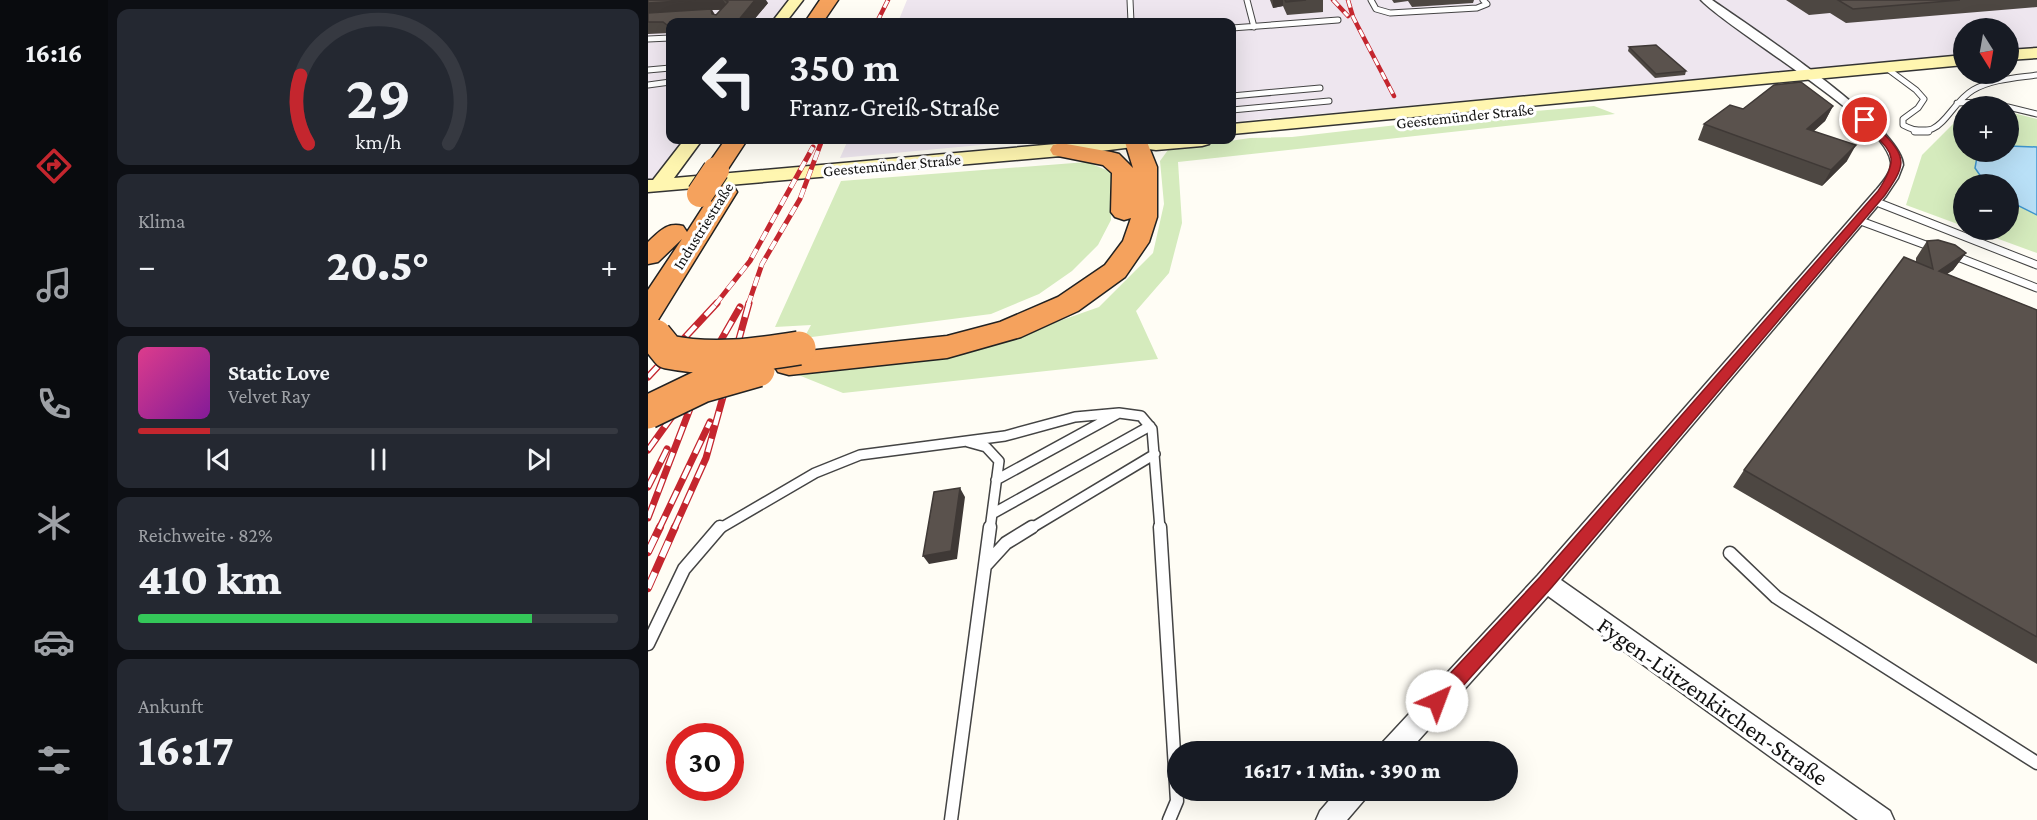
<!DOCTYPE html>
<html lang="de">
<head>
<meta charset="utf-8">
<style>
  body { margin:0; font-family:"Crimson Pro",serif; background:#242831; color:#f1f3f6; height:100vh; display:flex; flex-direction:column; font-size:22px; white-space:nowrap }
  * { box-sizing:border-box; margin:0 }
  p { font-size:20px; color:#9ea1a6 }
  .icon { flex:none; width:33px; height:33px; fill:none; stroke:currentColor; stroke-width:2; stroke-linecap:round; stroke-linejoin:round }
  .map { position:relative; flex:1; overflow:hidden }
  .details { display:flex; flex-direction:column; gap:9px; padding:9px; background:#0d0f14; width:540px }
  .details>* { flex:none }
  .hud { position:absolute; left:18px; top:18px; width:570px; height:126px; border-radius:12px; box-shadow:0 6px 24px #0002; background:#171b24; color:#f1f3f6; overflow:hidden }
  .needle { width:39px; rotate:169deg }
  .fabs { position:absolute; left:1305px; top:18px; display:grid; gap:12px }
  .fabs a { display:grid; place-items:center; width:66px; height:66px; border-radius:50%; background:#171b24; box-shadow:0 6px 24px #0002; font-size:30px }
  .speed { position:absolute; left:18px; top:723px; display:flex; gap:12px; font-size:30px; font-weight:700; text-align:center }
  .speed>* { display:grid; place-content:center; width:78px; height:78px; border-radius:50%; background:#171b24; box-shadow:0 6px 24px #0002; line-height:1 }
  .speed .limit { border:9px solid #d22; background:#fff; color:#111 }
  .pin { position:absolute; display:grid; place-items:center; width:51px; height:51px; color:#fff; margin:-26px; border:3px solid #fff; border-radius:50%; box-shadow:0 2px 6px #0007 }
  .me { position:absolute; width:66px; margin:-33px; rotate:43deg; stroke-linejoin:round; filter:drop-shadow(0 0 4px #0008) }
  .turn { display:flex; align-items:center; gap:21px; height:126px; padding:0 24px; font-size:27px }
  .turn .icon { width:78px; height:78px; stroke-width:2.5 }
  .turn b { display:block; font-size:42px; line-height:51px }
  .big { font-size:45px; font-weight:800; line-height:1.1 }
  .details .tile { flex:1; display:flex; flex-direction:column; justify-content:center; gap:9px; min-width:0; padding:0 21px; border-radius:12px; background:#242831 }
  .details .dial { align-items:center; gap:0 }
  .dial svg { height:156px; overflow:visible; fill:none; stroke:#363941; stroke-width:7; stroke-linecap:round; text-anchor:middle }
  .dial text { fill:#f1f3f6; stroke:none }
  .song { display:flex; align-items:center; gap:18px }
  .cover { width:72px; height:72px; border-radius:9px; background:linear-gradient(135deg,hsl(330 70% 55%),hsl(290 70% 35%)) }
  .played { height:6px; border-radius:3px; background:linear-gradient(90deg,#c4262e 15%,#363941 15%) }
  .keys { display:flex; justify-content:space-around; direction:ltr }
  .heat { display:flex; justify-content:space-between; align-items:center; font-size:33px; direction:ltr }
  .charge { height:9px; border-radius:4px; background:linear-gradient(90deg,#34c759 82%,#363941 0) }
  .trip { position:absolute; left:519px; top:741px; width:351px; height:60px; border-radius:30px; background:#171b24; box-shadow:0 6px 24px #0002; font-weight:800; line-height:60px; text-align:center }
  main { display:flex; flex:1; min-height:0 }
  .tab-bar { display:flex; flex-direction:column; width:108px; justify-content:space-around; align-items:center; background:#090b0e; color:#9ea1a6 }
  .tab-bar .icon { width:42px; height:42px }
  .tab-bar .selected { color:#c4262e }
  .tab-bar b { font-size:27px; color:#f1f3f6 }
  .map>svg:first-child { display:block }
  .industrial { fill:#eee6ef }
  .green { fill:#d5ebbd }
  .water { fill:#b9e0f7; stroke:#3f96cf; stroke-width:1.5 }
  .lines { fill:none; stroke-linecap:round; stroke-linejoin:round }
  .lane-far3-casing { stroke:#444; stroke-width:7 }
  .lane-far2-casing { stroke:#444; stroke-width:9 }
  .lane-far1-casing { stroke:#444; stroke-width:12 }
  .lane-casing { stroke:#444; stroke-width:15 }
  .street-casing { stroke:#444; stroke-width:3 }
  .secondary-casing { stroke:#333; stroke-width:3 }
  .highway-casing { stroke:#222; stroke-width:3 }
  .lane-far3 { stroke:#fff; stroke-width:5 }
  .lane-far2 { stroke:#fff; stroke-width:7 }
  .lane-far1 { stroke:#fff; stroke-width:9 }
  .lane { stroke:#fff; stroke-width:12 }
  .street { fill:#fff; fill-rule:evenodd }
  .secondary { fill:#fff6b0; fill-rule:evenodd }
  .highway { fill:#f5a25d; fill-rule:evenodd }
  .rail-far3-casing { stroke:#c4262e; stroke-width:4.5 }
  .rail-far2-casing { stroke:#c4262e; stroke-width:5 }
  .rail-far1-casing { stroke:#c4262e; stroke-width:7 }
  .rail-casing { stroke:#c4262e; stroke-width:8 }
  .rail-far3 { stroke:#fff; stroke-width:3; stroke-dasharray:8; stroke-linecap:butt }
  .rail-far2 { stroke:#fff; stroke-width:4; stroke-dasharray:10; stroke-linecap:butt }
  .rail-far1 { stroke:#fff; stroke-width:4.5; stroke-dasharray:14; stroke-linecap:butt }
  .rail { stroke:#fff; stroke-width:6; stroke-dasharray:17; stroke-linecap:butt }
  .highway-bridge-far1-casing { stroke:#222; stroke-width:28; stroke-linecap:butt }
  .highway-bridge-casing { stroke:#222; stroke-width:36; stroke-linecap:butt }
  .highway-bridge-far1 { stroke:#f5a25d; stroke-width:26 }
  .highway-bridge { stroke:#f5a25d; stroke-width:33 }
  .wall { fill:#4d4742; fill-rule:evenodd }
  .shaded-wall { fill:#3f3936 }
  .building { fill:#5a524d; stroke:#3f3936; stroke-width:1.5 }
  .route { fill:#c4262e; stroke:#7f191e; stroke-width:1.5 }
  .labels { text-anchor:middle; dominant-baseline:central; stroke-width:6; stroke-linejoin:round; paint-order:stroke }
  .far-street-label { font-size:16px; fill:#111; stroke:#fff }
  .near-street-label { font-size:24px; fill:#111; stroke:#fff }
</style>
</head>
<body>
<main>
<nav class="tab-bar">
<b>16:16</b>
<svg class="icon selected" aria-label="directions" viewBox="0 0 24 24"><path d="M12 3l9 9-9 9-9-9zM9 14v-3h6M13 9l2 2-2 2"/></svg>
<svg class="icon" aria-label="music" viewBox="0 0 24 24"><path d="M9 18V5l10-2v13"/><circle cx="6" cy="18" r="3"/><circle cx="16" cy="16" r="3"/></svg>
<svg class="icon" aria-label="phone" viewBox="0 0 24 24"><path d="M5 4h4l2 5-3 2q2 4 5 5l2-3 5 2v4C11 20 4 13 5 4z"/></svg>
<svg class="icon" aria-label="climate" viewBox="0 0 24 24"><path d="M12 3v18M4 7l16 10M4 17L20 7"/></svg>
<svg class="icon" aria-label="car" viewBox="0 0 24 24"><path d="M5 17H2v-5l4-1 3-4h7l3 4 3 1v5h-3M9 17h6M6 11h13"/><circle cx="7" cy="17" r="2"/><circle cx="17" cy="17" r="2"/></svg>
<svg class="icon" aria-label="filters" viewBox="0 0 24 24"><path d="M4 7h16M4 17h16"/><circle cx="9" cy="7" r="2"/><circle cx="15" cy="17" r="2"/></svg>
</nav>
<section class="details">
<div class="tile dial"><svg viewBox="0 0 100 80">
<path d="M14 69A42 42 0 1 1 86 69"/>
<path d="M14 69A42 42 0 0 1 10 34" stroke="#c4262e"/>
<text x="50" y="56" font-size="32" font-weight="700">29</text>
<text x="50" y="72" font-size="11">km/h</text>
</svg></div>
<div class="tile"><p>Klima</p>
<div class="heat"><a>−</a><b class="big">20.5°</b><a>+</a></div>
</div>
<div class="tile">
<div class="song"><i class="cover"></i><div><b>Static Love</b><p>Velvet Ray</p></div></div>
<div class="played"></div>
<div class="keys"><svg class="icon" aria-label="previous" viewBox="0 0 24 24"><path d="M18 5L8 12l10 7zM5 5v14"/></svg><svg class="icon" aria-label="pause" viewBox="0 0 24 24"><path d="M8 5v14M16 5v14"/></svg><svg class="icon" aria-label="next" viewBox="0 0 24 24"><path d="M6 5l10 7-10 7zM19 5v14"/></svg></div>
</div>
<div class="tile"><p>Reichweite · 82%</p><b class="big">410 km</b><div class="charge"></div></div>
<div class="tile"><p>Ankunft</p><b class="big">16:17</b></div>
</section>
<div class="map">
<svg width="1389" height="820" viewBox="0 0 1389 820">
  <rect width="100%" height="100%" fill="#fffdf5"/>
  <path class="industrial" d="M0 0H141L124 22H22V140H35L4 180H0Z
    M259 0H1389V47L1361 50 1360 28H1316L1315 54 584 122V22H250Z
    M200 140H387L192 158Z"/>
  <path class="green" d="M946 106 967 114 530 162 534 223 521 273 488 311 510 359 195 393 143 372 320 353 451 307 505 253 516 204 512 161 520 150 602 138 644 137 819 117Z
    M1361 112 1389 119V253L1326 230H1360V184H1316L1315 226 1258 205 1274 155 1315 114 1316 152H1360Z
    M439 162 463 172V220L450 245 424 271 391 294 343 314 156 338 163 325 127 327 193 181Z"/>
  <path class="water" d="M1361 146 1389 147V215L1361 201 1360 184H1338L1327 168 1329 157 1338 152H1360Z"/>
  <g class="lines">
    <defs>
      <path id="lane-far3" d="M482 0 483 22
        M599 0 606 27
        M723 0 728 9 742 13 829 8 839 4 835 0
        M584 28 690 20
        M0 39 22 38
        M1237 67 1268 90 1276 99 1270 108 1255 119V125C1294 146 1298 106 1325 90 1344 79 1368 78 1389 75
        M0 70 22 68
        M0 85 22 82
        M584 96 672 88
        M1309 103 1333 102 1357 106
        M1360 107 1389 114
        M584 110 681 101"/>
      <path id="lane-far2" d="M1267 131H1280
        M1226 201 1389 265
        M1210 220 1286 248
        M1302 254 1389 288"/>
      <path id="lane-far1" d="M320 442 338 447 351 461 342 529
        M348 480 469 414
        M344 514 502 426
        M71 529 167 473 212 455 357 436 427 417 471 413 493 416 504 429 512 529
        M382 529 507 454"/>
      <path id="lane" d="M512 527 529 801 521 820
        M1082 553 1128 597 1389 763
        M337 566 358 543 384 527
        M0 644 36 569 72 527
        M303 820 342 527"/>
      <path id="street" d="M1053 0H1064C1100 25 1254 126 1255 165L1250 178 1238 196 913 580 1242 811 1246 820H1210L900 596 760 752H731L734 743 890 575 1228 190C1234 183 1244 172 1243 162 1238 120 1086 34 1053 0Z
        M690 790H721L717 799 699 820H668L672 811Z"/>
      <path id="secondary" d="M141 0H155L138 22H124Z
        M1389 48V58L1360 60V50Z
        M1316 55V65L584 134V124Z
        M36 140H54L26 178 453 140H563L561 144 554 146 508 150 485 147 413 156 0 192V180H5Z"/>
      <path id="highway" d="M172 0H190L175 22H157Z
        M77 140H99L76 175 68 177 60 175 56 170Z
        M478 140H498L499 142 509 167V217L501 242 477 277 430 311 373 337 299 358 141 375 130 372 125 364 130 356 141 353 299 336 352 322 410 297 457 265 475 241 483 218 476 220 467 217 463 212 464 173 455 165 405 155 402 150 405 145 413 143 463 152 471 154 485 168 477 142Z
        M77 185 86 187 89 192 10 320 0 323V290L34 239 10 262 0 264V242C12 231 19 222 35 226L39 232 68 187Z"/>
    </defs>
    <use href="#lane-far3" class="lane-far3-casing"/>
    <use href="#lane-far2" class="lane-far2-casing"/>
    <use href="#lane-far1" class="lane-far1-casing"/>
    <use href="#lane" class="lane-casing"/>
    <use href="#street" class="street-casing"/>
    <use href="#secondary" class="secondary-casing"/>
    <use href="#highway" class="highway-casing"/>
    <use href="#lane-far3" class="lane-far3"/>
    <use href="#lane-far2" class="lane-far2"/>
    <use href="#lane-far1" class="lane-far1"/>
    <use href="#lane" class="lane"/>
    <use href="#street" class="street"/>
    <use href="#secondary" class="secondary"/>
    <use href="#highway" class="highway"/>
    <defs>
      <path id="rail-far3" d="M685 0 700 16
        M700 0 705 17 746 96
        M229 22 240 0"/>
      <path id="rail-far2" d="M67 305 102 261 165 147
        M100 305 114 264 152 199 174 140"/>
      <path id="rail-far1" d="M0 377 69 303
        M0 450 49 382 92 307
        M0 487 19 449
        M0 518 48 393
        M11 529 62 422
        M26 529 58 458 101 303"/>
      <path id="rail" d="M0 552 12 527
        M0 588 27 527"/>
    </defs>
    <use href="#rail-far3" class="rail-far3-casing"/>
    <use href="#rail-far2" class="rail-far2-casing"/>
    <use href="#rail-far1" class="rail-far1-casing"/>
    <use href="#rail" class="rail-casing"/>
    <use href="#rail-far3" class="rail-far3"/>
    <use href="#rail-far2" class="rail-far2"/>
    <use href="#rail-far1" class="rail-far1"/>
    <use href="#rail" class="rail"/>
    <defs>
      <path id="highway-bridge-far1" d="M52 194 68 170"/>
      <path id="highway-bridge" d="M7 336 20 352C65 361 107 355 151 348
        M0 412 54 386 110 370"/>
    </defs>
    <use href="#highway-bridge-far1" class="highway-bridge-far1-casing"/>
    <use href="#highway-bridge" class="highway-bridge-casing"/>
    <use href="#highway-bridge-far1" class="highway-bridge-far1"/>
    <use href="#highway-bridge" class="highway-bridge"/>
  </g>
  <path class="wall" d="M0 0H107L120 3 104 22H22V33L0 34ZM64 10H73L68 15H67Z
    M622 0H675V12L639 15 635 6 625 8Z
    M744 0H826L825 3 764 7 760 1 746 3Z
    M1138 0H1389V7L1198 23 1182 13 1161 15Z
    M981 47 1038 71 1037 75 1007 78 980 51Z
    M1185 106 1177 121 1166 131 1199 161 1174 186 1050 140 1056 124 1095 109Z
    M1279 241 1318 253 1305 270 1299 274 1389 310V664L1085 487 1096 470 1268 262V258Z"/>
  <path class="shaded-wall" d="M48 0H75L81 9 64 10 70 20 0 15V3Z
    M107 0H118L120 3 104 22H89Z
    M625 0H635V6L625 8Z
    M1185 106 1177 121 1151 144 1159 129Z
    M1208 145 1199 161 1174 186 1183 170Z
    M1318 253 1305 270 1278 288 1291 271Z
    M312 488 317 497 309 559 281 564 275 556Z"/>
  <path class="building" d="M0 0H48L0 3Z
    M77 0H107L89 22H22V25H19L15 22H0V13L63 9 64 14 68 15 80 2Z
    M637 0H658L638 2Z
    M1190 0H1312L1205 9Z
    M1008 45 1038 71 1008 74 981 47Z
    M1153 82 1185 106 1159 129 1208 145 1183 170 1056 124 1082 105 1095 109 1126 85Z
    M1290 240 1307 245 1318 253 1291 271 1389 310V637L1096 470 1256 257 1285 269 1279 241Z
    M312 488 303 551 275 556 286 492Z"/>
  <path class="route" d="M1217 118C1224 121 1230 128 1235 133 1261 159 1256 167 1237 195L904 587 796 707 789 710 783 707 780 701 783 694 892 577 1230 191C1257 150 1238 151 1213 120Z"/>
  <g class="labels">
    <g class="far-street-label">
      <text transform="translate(817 116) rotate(-6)">Geestemünder Straße</text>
      <text transform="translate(244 165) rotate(-5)">Geestemünder Straße</text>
      <text transform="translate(55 226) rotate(-58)">Industriestraße</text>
    </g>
    <g class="near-street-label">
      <text transform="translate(1065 701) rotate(35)">Fygen-Lützenkirchen-Straße</text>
    </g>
  </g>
</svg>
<div class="fabs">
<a><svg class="needle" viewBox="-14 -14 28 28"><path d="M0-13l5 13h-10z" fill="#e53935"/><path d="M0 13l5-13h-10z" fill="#9ea1a6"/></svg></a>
<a>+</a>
<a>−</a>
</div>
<div class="speed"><div class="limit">30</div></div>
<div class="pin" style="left:1217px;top:120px;background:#d93025"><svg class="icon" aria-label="arrive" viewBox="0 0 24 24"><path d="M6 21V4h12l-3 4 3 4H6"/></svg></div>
<svg class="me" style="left:789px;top:701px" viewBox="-20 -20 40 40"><circle r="19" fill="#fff"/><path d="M0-13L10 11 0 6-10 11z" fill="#c4262e"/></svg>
<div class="trip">16:17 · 1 Min. · 390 m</div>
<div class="hud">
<div class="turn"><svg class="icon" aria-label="left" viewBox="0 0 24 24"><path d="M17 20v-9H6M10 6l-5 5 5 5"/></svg><div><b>350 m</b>Franz-Greiß-Straße</div></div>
</div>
</div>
</main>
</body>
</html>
